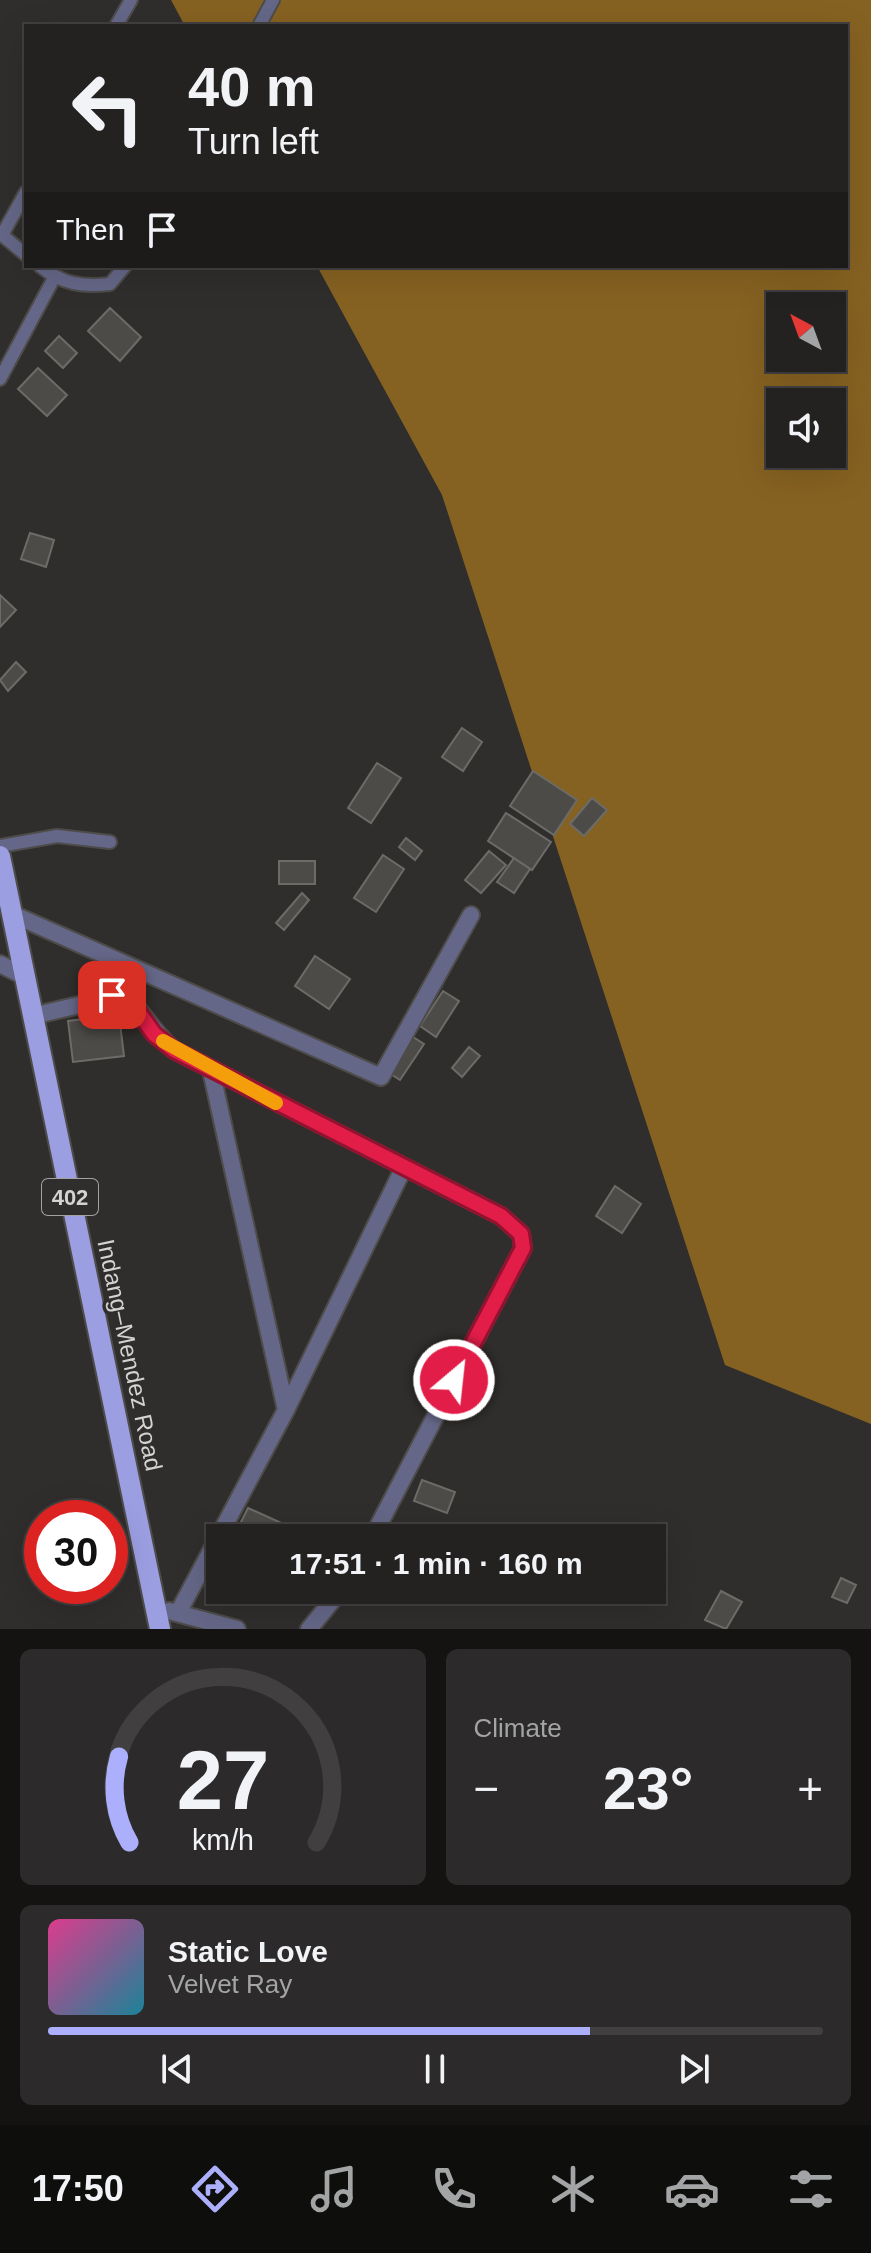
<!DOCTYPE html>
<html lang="en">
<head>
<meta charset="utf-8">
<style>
  body { margin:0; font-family:Arial,sans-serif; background:#2c2a2a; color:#f1f3f6; height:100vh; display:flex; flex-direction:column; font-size:30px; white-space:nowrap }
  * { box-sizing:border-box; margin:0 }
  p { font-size:26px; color:#a3a4a5 }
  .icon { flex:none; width:44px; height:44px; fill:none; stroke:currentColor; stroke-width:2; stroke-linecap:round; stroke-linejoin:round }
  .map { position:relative; height:1629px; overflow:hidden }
  .side { display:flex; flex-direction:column; gap:20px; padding:20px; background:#141312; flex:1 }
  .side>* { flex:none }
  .banner { position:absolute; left:24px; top:24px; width:824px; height:244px; border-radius:0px; box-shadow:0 8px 32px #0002,0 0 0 2px #413f3f; background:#242221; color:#f1f3f6; overflow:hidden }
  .needle { width:52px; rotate:319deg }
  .tools { position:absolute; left:766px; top:292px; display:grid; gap:16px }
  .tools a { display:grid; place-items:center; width:80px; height:80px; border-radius:0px; background:#242221; box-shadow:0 8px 32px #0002,0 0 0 2px #413f3f; font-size:40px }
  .speed { position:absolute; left:24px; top:1500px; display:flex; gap:16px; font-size:40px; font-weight:700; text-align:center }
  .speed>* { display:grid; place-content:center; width:104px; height:104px; border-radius:50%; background:#242221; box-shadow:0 8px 32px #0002,0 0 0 2px #413f3f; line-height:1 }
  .speed .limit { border:12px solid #d22; background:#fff; color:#111 }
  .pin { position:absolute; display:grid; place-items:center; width:68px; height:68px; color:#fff; margin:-34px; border-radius:16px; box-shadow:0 4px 12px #0006 }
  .me { position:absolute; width:88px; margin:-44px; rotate:28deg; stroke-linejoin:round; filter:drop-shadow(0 0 6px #0008) }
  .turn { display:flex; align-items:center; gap:28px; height:168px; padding:0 32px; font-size:36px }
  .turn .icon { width:104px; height:104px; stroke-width:2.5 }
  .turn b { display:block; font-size:56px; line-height:68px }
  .then { display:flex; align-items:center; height:76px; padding:0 32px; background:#0003; gap:16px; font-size:30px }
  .big { font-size:60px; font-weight:700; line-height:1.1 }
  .side .widget { flex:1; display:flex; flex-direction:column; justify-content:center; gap:12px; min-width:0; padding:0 28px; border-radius:12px; background:#2c2a2a }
  .side .dial { align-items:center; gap:0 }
  .dial svg { height:208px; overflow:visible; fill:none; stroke:#413f3f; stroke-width:7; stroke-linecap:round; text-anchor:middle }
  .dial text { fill:#f1f3f6; stroke:none }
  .song { display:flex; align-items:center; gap:24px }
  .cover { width:96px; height:96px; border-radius:12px; background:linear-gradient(135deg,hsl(330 70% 55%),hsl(190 70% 35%)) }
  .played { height:8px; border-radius:4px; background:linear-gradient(90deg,#acaffb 70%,#413f3f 70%) }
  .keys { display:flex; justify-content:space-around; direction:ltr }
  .heat { display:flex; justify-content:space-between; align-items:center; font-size:44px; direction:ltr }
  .side .tiles { flex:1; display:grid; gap:20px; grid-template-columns:1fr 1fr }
  .widget:last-child { grid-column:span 2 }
  .trip { position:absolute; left:206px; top:1524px; width:460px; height:80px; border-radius:0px; background:#242221; box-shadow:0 8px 32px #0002,0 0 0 2px #413f3f; font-weight:700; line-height:80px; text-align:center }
  .dock { display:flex; height:128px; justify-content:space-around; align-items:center; background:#0e0e0d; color:#a3a4a5 }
  .dock .icon { width:56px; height:56px }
  .dock .on { color:#acaffb }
  .dock b { font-size:36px; color:#f1f3f6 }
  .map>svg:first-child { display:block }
  .forest { fill:#866222; fill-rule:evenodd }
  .building { fill:#4d4b48; stroke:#6d6b68; stroke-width:2 }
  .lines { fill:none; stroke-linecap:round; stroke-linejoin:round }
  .lane-casing { stroke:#4e4c4a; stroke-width:16 }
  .street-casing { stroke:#4e4c4a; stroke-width:20 }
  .primary-casing { stroke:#4e4c4a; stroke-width:24 }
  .lane { stroke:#656788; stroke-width:12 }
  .street { stroke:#656788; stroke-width:16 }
  .primary { stroke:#9b9ee1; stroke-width:20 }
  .route-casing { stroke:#92132f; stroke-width:20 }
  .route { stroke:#e11d48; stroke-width:14 }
  .slow { stroke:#f59e0b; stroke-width:14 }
  .labels { text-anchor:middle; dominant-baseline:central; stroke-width:7; stroke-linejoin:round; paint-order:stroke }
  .shield { fill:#302e2c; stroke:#a3a2a0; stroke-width:2 }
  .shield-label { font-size:22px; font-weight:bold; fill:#d4d3d2 }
  .street-label { font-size:24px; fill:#d4d3d2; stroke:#302e2c }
</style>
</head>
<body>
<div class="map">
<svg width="871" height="1629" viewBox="0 0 871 1629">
  <rect width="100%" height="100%" fill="#302e2c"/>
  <path class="forest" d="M171 0H871V1424L725 1365 442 495 317 266H846V26H185ZM780 306H832V358H780ZM780 402H832V454H780Z"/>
  <path class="building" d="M110 308 141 337 120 361 88 331Z
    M59 336 77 353 63 368 45 351Z
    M38 368 67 395 47 416 18 389Z
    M30 533 54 540 46 567 21 559Z
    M0 595 16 610 0 627Z
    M16 662 26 672 8 691 0 680Z
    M462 728 482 742 463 771 442 757Z
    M377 763 401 778 371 823 348 808Z
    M533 771 577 800 554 835 510 806Z
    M592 798 607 810 584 836 570 824Z
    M506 813 551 842 532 870 488 841Z
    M406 838 422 851 415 860 399 847Z
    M489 851 506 865 481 893 465 880Z
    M383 855 404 869 376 912 354 898Z
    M514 858 530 869 514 893 497 882Z
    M279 861H315V884H279Z
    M302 893 309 900 284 930 276 923Z
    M315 956 350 979 329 1009 295 986Z
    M443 991 459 1001 436 1037 420 1026Z
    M119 1015 124 1056 73 1062 68 1021Z
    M410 1035 424 1044 400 1080 386 1071Z
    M469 1047 480 1056 462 1077 452 1068Z
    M615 1186 641 1204 622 1233 596 1216Z
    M422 1480 455 1492 447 1513 414 1501Z
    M248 1508 288 1526 283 1538H233Z
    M841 1578 856 1585 847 1603 832 1597Z
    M721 1591 742 1602 726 1629 705 1620Z"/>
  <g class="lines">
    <defs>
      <path id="lane" d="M116 26 131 0
        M259 26 273 0
        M26 192 2 235 26 255
        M40 266C62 284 82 287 110 284L125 266
        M0 379 54 278
        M0 846 57 836 110 842"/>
      <path id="street" d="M12 914 381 1077 471 915
        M0 964 24 976
        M32 1016 122 995C139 1005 155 1035 174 1050L501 1216 521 1234 523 1248 372 1538
        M211 1070 286 1410
        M169 1611 237 1629
        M178 1613 286 1410 404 1167
        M309 1629 341 1590"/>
      <path id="primary" d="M0 856 160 1629"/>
    </defs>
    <use href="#lane" class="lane-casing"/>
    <use href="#street" class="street-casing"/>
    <use href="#primary" class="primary-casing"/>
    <use href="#lane" class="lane"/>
    <use href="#street" class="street"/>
    <use href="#primary" class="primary"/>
  </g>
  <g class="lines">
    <defs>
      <path id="route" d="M112 995 130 1000 154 1034 174 1050 501 1216 521 1234 523 1248 454 1380"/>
    </defs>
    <use href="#route" class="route-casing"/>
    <use href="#route" class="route"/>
    <path class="slow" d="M163 1041 276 1103"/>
  </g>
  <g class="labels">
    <rect class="shield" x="42" y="1179" width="56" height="36" rx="6"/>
    <g class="shield-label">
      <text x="70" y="1197">402</text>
    </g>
    <g class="street-label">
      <text transform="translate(130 1355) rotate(78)">Indang–Mendez Road</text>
    </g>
  </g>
</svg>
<div class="tools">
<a><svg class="needle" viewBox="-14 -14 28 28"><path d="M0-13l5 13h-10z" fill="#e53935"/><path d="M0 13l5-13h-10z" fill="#a3a4a5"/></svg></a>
<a><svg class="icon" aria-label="sound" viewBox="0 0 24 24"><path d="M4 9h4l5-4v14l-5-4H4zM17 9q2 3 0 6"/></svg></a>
</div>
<div class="speed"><div class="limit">30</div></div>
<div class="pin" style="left:112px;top:995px;background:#d93025"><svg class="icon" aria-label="arrive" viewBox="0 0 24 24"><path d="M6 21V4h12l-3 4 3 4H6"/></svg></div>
<svg class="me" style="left:454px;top:1380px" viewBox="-20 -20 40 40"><circle r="17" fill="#e11d48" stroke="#fff" stroke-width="3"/><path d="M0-11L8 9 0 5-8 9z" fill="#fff"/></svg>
<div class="trip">17:51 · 1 min · 160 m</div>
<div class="banner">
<div class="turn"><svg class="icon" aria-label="left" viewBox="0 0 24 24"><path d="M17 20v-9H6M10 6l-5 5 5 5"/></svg><div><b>40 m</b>Turn left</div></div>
<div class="then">Then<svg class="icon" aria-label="arrive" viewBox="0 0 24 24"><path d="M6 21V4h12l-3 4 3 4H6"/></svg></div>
</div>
</div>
<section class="side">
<div class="tiles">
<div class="widget dial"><svg viewBox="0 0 100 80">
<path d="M14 69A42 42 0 1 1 86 69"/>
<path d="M14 69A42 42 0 0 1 10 36" stroke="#acaffb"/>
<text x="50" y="56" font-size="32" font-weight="700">27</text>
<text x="50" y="72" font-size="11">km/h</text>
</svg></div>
<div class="widget"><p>Climate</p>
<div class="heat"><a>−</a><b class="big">23°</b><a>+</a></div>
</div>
<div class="widget">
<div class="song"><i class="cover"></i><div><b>Static Love</b><p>Velvet Ray</p></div></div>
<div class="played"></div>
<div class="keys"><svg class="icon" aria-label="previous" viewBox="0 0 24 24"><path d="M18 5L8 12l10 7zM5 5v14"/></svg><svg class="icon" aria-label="pause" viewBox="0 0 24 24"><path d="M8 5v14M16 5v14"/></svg><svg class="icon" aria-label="next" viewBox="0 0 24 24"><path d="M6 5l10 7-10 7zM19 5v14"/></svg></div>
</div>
</div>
</section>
<nav class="dock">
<b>17:50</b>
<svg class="icon on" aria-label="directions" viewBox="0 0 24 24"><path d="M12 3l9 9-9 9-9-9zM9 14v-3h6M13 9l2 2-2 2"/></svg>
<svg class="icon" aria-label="music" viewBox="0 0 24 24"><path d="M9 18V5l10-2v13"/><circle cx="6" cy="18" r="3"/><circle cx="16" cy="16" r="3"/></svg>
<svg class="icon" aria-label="phone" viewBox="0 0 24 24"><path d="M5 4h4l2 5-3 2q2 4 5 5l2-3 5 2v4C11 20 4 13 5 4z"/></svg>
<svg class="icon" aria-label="climate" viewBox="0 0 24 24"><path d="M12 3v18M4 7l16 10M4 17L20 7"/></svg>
<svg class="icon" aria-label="car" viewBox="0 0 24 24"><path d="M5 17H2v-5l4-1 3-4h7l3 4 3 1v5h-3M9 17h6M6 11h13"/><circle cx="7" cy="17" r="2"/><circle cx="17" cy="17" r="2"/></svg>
<svg class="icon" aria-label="filters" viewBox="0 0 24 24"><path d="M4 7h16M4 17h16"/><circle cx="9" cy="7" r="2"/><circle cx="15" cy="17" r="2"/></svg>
</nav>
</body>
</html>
